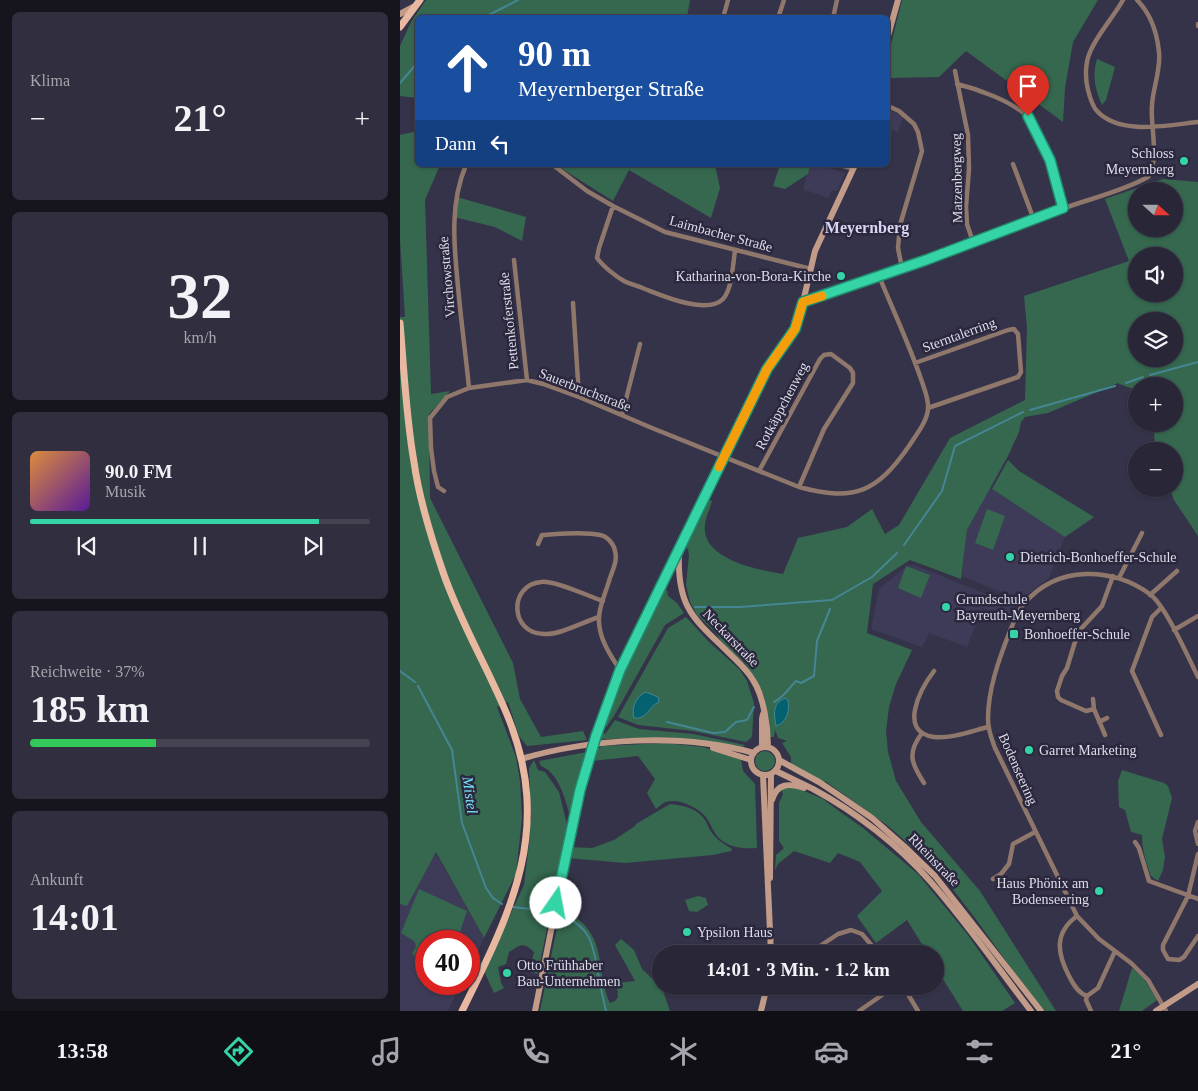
<!DOCTYPE html>
<html lang="de">
<head>
<meta charset="utf-8">
<style>
  body { margin:0; font-family:Georgia,serif; background:#302e3f; color:#f1f3f6; height:100vh; display:flex; flex-direction:column; font-size:19px; white-space:nowrap }
  * { box-sizing:border-box; margin:0 }
  p { font-size:16px; color:#a5a5ad }
  .icon { flex:none; width:28px; height:28px; fill:none; stroke:currentColor; stroke-width:2; stroke-linecap:round; stroke-linejoin:round }
  .map { position:relative; flex:1; overflow:hidden }
  .drawer { display:flex; flex-direction:column; gap:12px; padding:12px; background:#16151e; width:400px }
  .drawer>* { flex:none }
  .top-card { position:absolute; left:15px; top:15px; width:475px; height:152px; border-radius:8px; box-shadow:0 1px 4px #0004,0 0 0 1px #444352; background:#1a4fa0; color:#fff; overflow:hidden }
  .needle { width:32px; rotate:111deg }
  .tools { position:absolute; left:728px; top:182px; display:grid; gap:10px }
  .tools a { display:grid; place-items:center; width:55px; height:55px; border-radius:50%; background:#282637; box-shadow:0 1px 4px #0004,0 0 0 1px #444352; font-size:25px }
  .speed { position:absolute; left:15px; top:930px; display:flex; gap:10px; font-size:25px; font-weight:700; text-align:center }
  .speed>* { display:grid; place-content:center; width:65px; height:65px; border-radius:50%; background:#282637; box-shadow:0 1px 4px #0004,0 0 0 1px #444352; line-height:1 }
  .speed .limit { border:8px solid #d22; background:#fff; color:#111 }
  .pin { position:absolute; display:grid; place-items:center; width:42px; height:42px; color:#fff; margin:-51px -21px; border-radius:50% 50% 50% 0; rotate:-45deg; box-shadow:0 0 5px #0007 }
  .pin .icon { rotate:45deg }
  .me { position:absolute; width:55px; margin:-28px; rotate:12deg; stroke-linejoin:round; filter:drop-shadow(0 0 4px #0008) }
  .turn { display:flex; align-items:center; gap:18px; height:105px; padding:0 20px; font-size:22px }
  .turn .icon { width:65px; height:65px; stroke-width:2.5 }
  .turn b { display:block; font-size:35px; line-height:42px }
  .then { display:flex; align-items:center; height:48px; padding:0 20px; background:#0003; gap:10px; font-size:19px }
  .big { font-size:38px; font-weight:600; line-height:1.1 }
  .drawer .widget { flex:1; display:flex; flex-direction:column; justify-content:center; gap:8px; min-width:0; padding:0 18px; border-radius:8px; background:#302e3f }
  .drawer .dial { align-items:center; gap:0 }
  .dial b { font-size:65px; line-height:1 }
  .song { display:flex; align-items:center; gap:15px }
  .cover { width:60px; height:60px; border-radius:8px; background:linear-gradient(135deg,hsl(30 70% 55%),hsl(270 70% 35%)) }
  .played { height:5px; border-radius:2px; background:linear-gradient(90deg,#35d4a7 85%,#444352 85%) }
  .keys { display:flex; justify-content:space-around; direction:ltr }
  .heat { display:flex; justify-content:space-between; align-items:center; font-size:28px; direction:ltr }
  .charge { height:8px; border-radius:4px; background:linear-gradient(90deg,#34c759 37%,#444352 0) }
  .trip { position:absolute; left:252px; top:945px; width:292px; height:50px; border-radius:25px; background:#282637; box-shadow:0 1px 4px #0004,0 0 0 1px #444352; font-weight:600; line-height:50px; text-align:center }
  .tabs { display:flex; height:80px; justify-content:space-around; align-items:center; background:#100f16; color:#a5a5ad }
  .tabs .icon { width:35px; height:35px }
  .tabs .current { color:#35d4a7 }
  .tabs b { font-size:22px; color:#f1f3f6 }
  main { display:flex; flex:1; min-height:0 }
  .map>svg:first-child { display:block }
  .built { fill:#3e3b58 }
  .green { fill:#35684f; fill-rule:evenodd }
  .water { fill:#04616f; stroke:#458694 }
  .lines { fill:none; stroke-linecap:round; stroke-linejoin:round }
  .stream { stroke:#458694; stroke-width:2 }
  .street { stroke:#90776c; stroke-width:4.5 }
  .secondary { stroke:#c29c89; stroke-width:6 }
  .primary { stroke:#e9b8a0; stroke-width:7 }
  .secondary-bridge { stroke:#c29c89; stroke-width:6 }
  .route-casing { stroke:#228a6d; stroke-width:12 }
  .route { stroke:#35d4a7; stroke-width:9 }
  .slow { stroke:#f59e0b; stroke-width:9 }
  .poi-dot { fill:#35d4a7; stroke:#2b283e; stroke-width:2 }
  .labels { text-anchor:middle; dominant-baseline:central; stroke-width:5; stroke-linejoin:round; paint-order:stroke }
  .poi-label { font-size:14px; fill:#deddeb; stroke:#2b283e; text-anchor:start }
  .street-label { font-size:14px; fill:#deddeb; stroke:#2b283e }
  .water-label { font-size:15px; font-style:italic; fill:#75e8fd; stroke:#2b283e }
  .quarter-label { font-size:16px; font-weight:bold; fill:#d7d5f3; stroke:#2b283e }
</style>
</head>
<body>
<main>
<section class="drawer">
<div class="widget"><p>Klima</p>
<div class="heat"><a>−</a><b class="big">21°</b><a>+</a></div>
</div>
<div class="widget dial"><b>32</b><p>km/h</p></div>
<div class="widget">
<div class="song"><i class="cover"></i><div><b>90.0 FM</b><p>Musik</p></div></div>
<div class="played"></div>
<div class="keys"><svg class="icon" aria-label="previous" viewBox="0 0 24 24"><path d="M18 5L8 12l10 7zM5 5v14"/></svg><svg class="icon" aria-label="pause" viewBox="0 0 24 24"><path d="M8 5v14M16 5v14"/></svg><svg class="icon" aria-label="next" viewBox="0 0 24 24"><path d="M6 5l10 7-10 7zM19 5v14"/></svg></div>
</div>
<div class="widget"><p>Reichweite · 37%</p><b class="big">185 km</b><div class="charge"></div></div>
<div class="widget"><p>Ankunft</p><b class="big">14:01</b></div>
</section>
<div class="map">
<svg width="798" height="1011" viewBox="0 0 798 1011">
  <rect width="100%" height="100%" fill="#353349"/>
  <path class="built" d="M488 109 503 117 498 132 492 130 488 146Z
    M410 165H419L445 173 437 191 432 190 428 198 403 189Z
    M590 488 665 537 649 578 620 600 562 576 567 530Z
    M508 565H514L616 606 609 618 582 608 567 647 529 633 522 647 471 629 479 589Z
    M35 852 84 938 69 969V941H26V984H61L48 1011H0V904L7 906Z"/>
  <path class="green" d="M26 0H290L287 17 18 18 17 98 0 96V46L11 22Z
    M502 0H698L673 42 665 88 663 122 566 51 539 77 488 78V56Z
    M697 59 715 67 706 100 702 105C695 89 692 76 697 59Z
    M17 131 18 165H40L25 200 31 394 50 391 29 414 30 498 113 663 120 699 141 737 183 731 187 740 127 746 119 736 108 702 97 707 116 757 120 781 122 818 116 874 84 938 36 852 7 906 0 904V317H5L0 240V135Z
    M156 165H315L320 188 311 218 229 170 213 201Z
    M380 165H410L408 174 385 189 373 186Z
    M763 179 798 182V536L774 500 770 489H774V451H753L755 443 753 424H774V386H736V390L717 383 716 384 648 413 625 417 621 422 619 432 608 456 567 530 561 579 510 560 473 584 467 633 512 650 496 684 489 707 486 731 488 752 496 781 521 822 580 891 656 1011H645L624 986 575 918 537 869 488 826 425 781 424 783 391 764V757L382 743 387 741 378 738 375 730 374 737H370L365 700 357 680 345 664 320 640 317 634 297 615 290 602 286 585 289 555 288 549 286 548 307 499 312 501C310 509 306 516 305 524 300 559 358 570 383 574L398 538 447 527 472 509 485 534 499 525 550 438 625 400 627 327 624 296 729 261 705 199ZM736 191H774V229H736ZM736 256H774V294H736ZM736 321H774V359H736Z
    M57 197 126 217 122 241 95 227 54 217Z
    M608 460 619 471 694 517 665 537 592 489Z
    M587 509 605 516 593 550 575 543Z
    M506 566 530 575 521 598 498 588Z
    M265 590H267L268 596 277 603 284 613 265 625 214 716 207 726 199 732 223 671Z
    M286 617 308 641 340 670 347 681 354 703 352 737 346 742 293 731 238 725 218 717 268 628Z
    M215 720 239 729 293 734 345 745 343 747C293 741 247 735 196 740L197 736 206 733Z
    M266 743 303 747 341 759 343 771 355 784 357 848C344 849 330 848 320 839 313 833 311 823 305 816 297 807 278 798 266 802 262 803 259 807 256 809L247 793 255 779 238 756 192 761 193 752 202 746Z
    M355 761a10 10 0 1 1 20 0a10 10 0 1 1-20 0Z
    M187 752 170 816C165 799 159 773 141 766L139 761Z
    M134 760 138 770 145 772 159 792 167 825 138 974 129 972 134 952C123 941 120 945 109 952L106 964 98 967 101 983 104 988 94 993 84 971 124 885 130 835 129 822 131 819 129 768Z
    M722 770 764 783 768 786 772 798 762 839 765 857 763 870 758 881 751 876C746 863 742 849 742 835L731 832 725 810 719 807 718 781Z
    M386 787 397 788 423 799 432 806 463 828 518 874 568 935 615 1003 602 1011H563L536 968V954H528L507 920 476 943 457 916 482 891 460 862 438 853 430 863 394 851 378 864 375 870 376 855 384 848 379 841V803L383 794 381 789Z
    M270 804C283 805 298 809 305 820 308 825 309 830 313 834 318 841 325 844 332 849L331 851 313 855 225 863 167 858 169 847 192 848 214 840 235 826 236 824Z
    M19 889 67 911 57 941H26V961L12 954 16 946 14 941 1 933Z
    M298 896 306 898 308 905 297 912 289 911 285 900Z
    M161 908C167 912 175 916 180 921 206 942 197 977 210 1003L215 1001 218 997 217 983 235 981 215 945 221 939 234 950 242 969 262 988 270 1011H140Z
    M732 968 744 979 757 1000 742 1011H719Z"/>
  <path class="water" d="M246 692 258 697 259 702C249 706 247 720 234 718 231 708 236 696 246 692Z
    M385 698 388 700C390 710 387 723 376 726 374 713 372 704 385 698Z"/>
  <g class="lines">
    <path class="stream" d="M83 18 118 0
      M0 83 18 62
      M750 375 798 362
      M726 383 743 377
      M630 410 715 386
      M504 545 542 491 555 446 623 412
      M295 607H340L432 600 472 577 497 553
      M0 671 15 682
      M18 686 52 750 62 823 86 888 93 898 102 904
      M374 702C384 697 388 689 396 681L401 683 414 676 417 641 430 609
      M267 722 313 733 325 732 336 722 347 720 354 707
      M113 907 148 911
      M164 916C192 929 193 945 198 973 200 985 203 998 206 1011"/>
    <path class="street" d="M723 0C713 18 698 33 690 52 685 63 685 79 688 90 690 98 692 106 697 111 720 136 769 125 798 122
      M323 18 328 0
      M378 18 384 0
      M433 18 437 0
      M798 24V26
      M555 71 568 135 569 169 566 207 567 224 573 242
      M557 84C578 89 611 101 627 116 630 119 632 125 635 129 649 155 657 180 663 208
      M488 106 499 111 514 124 518 132 522 151 500 225 498 248 502 268
      M613 164 634 220
      M66 165C48 207 55 253 59 297 62 328 66 358 69 388
      M153 165 187 191 213 206 265 232 411 269
      M440 165 454 169
      M213 206 199 248 197 258C203 266 215 276 224 281 230 284 238 286 245 289 263 296 307 315 323 299 332 290 333 263 335 251
      M114 260 127 380
      M403 302C490 273 576 241 662 209 691 198 721 192 748 177 760 159 750 126 752 105 753 88 761 69 759 52 757 33 751 14 737 0
      M173 303 179 397
      M515 363 608 330 614 329 618 334 621 372 618 377 528 408
      M222 415 240 344
      M359 471 420 359 424 355 431 354 450 368 453 373V383L424 429 399 487
      M44 491 38 487 34 471 31 448 30 418 47 397 69 388 127 380 143 384 179 397 252 428 399 487C455 502 477 492 509 446 516 435 527 422 528 409 529 399 524 388 521 379 509 344 493 310 479 276
      M138 544 142 535C160 534 182 531 200 535 207 536 214 544 215 551 218 561 212 571 209 581 206 592 199 606 199 618 198 637 210 655 220 670
      M719 578 742 533
      M750 595 777 571
      M199 617C183 622 160 635 144 634 110 634 108 585 141 582 154 580 188 596 203 601
      M774 630 798 616
      M534 671C521 688 497 732 534 737 551 739 572 731 588 727
      M693 699 694 709 705 735
      M694 709 686 711 661 700 658 697 657 691 662 676 667 668 678 632 702 606 713 576
      M699 722 707 718
      M522 733C507 753 511 763 524 783
      M761 735 732 671 752 617 761 608
      M798 822 795 831 798 844
      M735 842 739 848 749 881 798 899
      M798 854 788 896 763 945V950L768 959 779 960 784 957 798 936
      M593 879 601 874 609 864 613 844 635 832
      M677 916C654 933 657 953 669 976 673 984 678 993 687 996L698 988 715 951
      M408 954 438 934 451 930 462 934 479 954
      M503 986 518 1011
      M687 996 686 1000 691 1011
      M459 1011 495 986
      M766 1011 748 980 731 963 699 939 677 916 595 748C591 738 588 729 588 719 588 689 599 659 610 631 614 622 617 612 624 604 656 565 713 566 751 595 766 607 788 657 798 677"/>
    <path class="secondary" d="M0 14 15 6
      M488 36 498 0
      M279 554C277 608 294 619 330 654 339 663 347 670 353 680 364 697 368 727 368 747
      M195 737 220 670 367 369 395 329 403 302 415 251 455 165
      M351 761a14 14 0 1 1 28 0a14 14 0 1 1-28 0Z
      M362 747V719L363 714
      M313 748 351 760
      M121 759C192 738 282 733 354 753
      M379 760 419 782 437 794 472 818 505 847 535 876 641 1011
      M376 771C388 777 401 783 413 789 456 812 498 845 530 881 566 922 598 968 631 1011
      M363 775 371 954
      M372 800C377 783 389 783 404 788
      M370 878 371 774
      M135 1011 171 830 189 759
      M361 1011 367 986
      M756 1011 798 984"/>
    <path class="primary" d="M0 27 20 0
      M0 323C4 369 6 417 14 462 19 499 31 537 43 572 60 622 88 668 108 717 153 829 112 910 62 1011"/>
    <path class="secondary-bridge" d="M189 759 195 737"/>
  </g>
  <g class="lines">
    <defs>
      <path id="route" d="M156 903 180 790 196 736 220 670 367 369 395 329 403 302 526 260 663 208 650 160 628 116"/>
    </defs>
    <use href="#route" class="route-casing"/>
    <use href="#route" class="route"/>
    <path class="slow" d="M319 467 367 369 395 329 403 302 422 296"/>
  </g>
  <g class="poi-dot">
    <circle cx="784" cy="161" r="5"/>
    <circle cx="441" cy="276" r="5"/>
    <circle cx="610" cy="557" r="5"/>
    <circle cx="546" cy="607" r="5"/>
    <rect x="609" y="629" width="10" height="10" rx="2.5"/>
    <circle cx="629" cy="750" r="5"/>
    <circle cx="699" cy="891" r="5"/>
    <circle cx="287" cy="932" r="5"/>
    <circle cx="107" cy="973" r="5"/>
  </g>
  <g class="labels">
    <g class="poi-label">
      <text x="774" y="153" text-anchor="end">Schloss<tspan x="774" dy="16">Meyernberg</tspan></text>
      <text x="431" y="276" text-anchor="end">Katharina-von-Bora-Kirche</text>
      <text x="620" y="557">Dietrich-Bonhoeffer-Schule</text>
      <text x="556" y="599">Grundschule<tspan x="556" dy="16">Bayreuth-Meyernberg</tspan></text>
      <text x="624" y="634">Bonhoeffer-Schule</text>
      <text x="639" y="750">Garret Marketing</text>
      <text x="689" y="883" text-anchor="end">Haus Phönix am<tspan x="689" dy="16">Bodenseering</tspan></text>
      <text x="297" y="932">Ypsilon Haus</text>
      <text x="117" y="965">Otto Frühhaber<tspan x="117" dy="16">Bau-Unternehmen</tspan></text>
    </g>
    <g class="street-label">
      <text transform="translate(557 178) rotate(-91)">Matzenbergweg</text>
      <text transform="translate(321 234) rotate(15)">Laimbacher Straße</text>
      <text transform="translate(47 277) rotate(-95)">Virchowstraße</text>
      <text transform="translate(109 321) rotate(-96)">Pettenkoferstraße</text>
      <text transform="translate(559 335) rotate(-20)">Sterntalerring</text>
      <text transform="translate(185 390) rotate(21)">Sauerbruchstraße</text>
      <text transform="translate(382 406) rotate(-62)">Rotkäppchenweg</text>
      <text transform="translate(331 638) rotate(46)">Neckarstraße</text>
      <text transform="translate(618 769) rotate(66)">Bodenseering</text>
      <text transform="translate(534 860) rotate(46)">Rheinstraße</text>
    </g>
    <g class="water-label">
      <text transform="translate(70 795) rotate(82)">Mistel</text>
    </g>
    <g class="quarter-label">
      <text x="467" y="227">Meyernberg</text>
    </g>
  </g>
</svg>
<div class="tools">
<a><svg class="needle" viewBox="-14 -14 28 28"><path d="M0-13l5 13h-10z" fill="#e53935"/><path d="M0 13l5-13h-10z" fill="#a5a5ad"/></svg></a>
<a><svg class="icon" aria-label="sound" viewBox="0 0 24 24"><path d="M4 9h4l5-4v14l-5-4H4zM17 9q2 3 0 6"/></svg></a>
<a><svg class="icon" aria-label="layers" viewBox="0 0 24 24"><path d="M12 4l9 5-9 5-9-5zM3 14l9 5 9-5"/></svg></a>
<a>+</a>
<a>−</a>
</div>
<div class="speed"><div class="limit">40</div></div>
<div class="pin" style="left:628px;top:116px;background:#d93025"><svg class="icon" aria-label="arrive" viewBox="0 0 24 24"><path d="M6 21V4h12l-3 4 3 4H6"/></svg></div>
<svg class="me" style="left:156px;top:903px" viewBox="-20 -20 40 40"><circle r="19" fill="#fff"/><path d="M0-13L10 11 0 6-10 11z" fill="#35d4a7"/></svg>
<div class="trip">14:01 · 3 Min. · 1.2 km</div>
<div class="top-card">
<div class="turn"><svg class="icon" aria-label="ahead" viewBox="0 0 24 24"><path d="M12 20V5M6 11l6-6 6 6"/></svg><div><b>90 m</b>Meyernberger Straße</div></div>
<div class="then">Dann<svg class="icon" aria-label="left" viewBox="0 0 24 24"><path d="M17 20v-9H6M10 6l-5 5 5 5"/></svg></div>
</div>
</div>
</main>
<nav class="tabs">
<b>13:58</b>
<svg class="icon current" aria-label="directions" viewBox="0 0 24 24"><path d="M12 3l9 9-9 9-9-9zM9 14v-3h6M13 9l2 2-2 2"/></svg>
<svg class="icon" aria-label="music" viewBox="0 0 24 24"><path d="M9 18V5l10-2v13"/><circle cx="6" cy="18" r="3"/><circle cx="16" cy="16" r="3"/></svg>
<svg class="icon" aria-label="phone" viewBox="0 0 24 24"><path d="M5 4h4l2 5-3 2q2 4 5 5l2-3 5 2v4C11 20 4 13 5 4z"/></svg>
<svg class="icon" aria-label="climate" viewBox="0 0 24 24"><path d="M12 3v18M4 7l16 10M4 17L20 7"/></svg>
<svg class="icon" aria-label="car" viewBox="0 0 24 24"><path d="M5 17H2v-5l4-1 3-4h7l3 4 3 1v5h-3M9 17h6M6 11h13"/><circle cx="7" cy="17" r="2"/><circle cx="17" cy="17" r="2"/></svg>
<svg class="icon" aria-label="filters" viewBox="0 0 24 24"><path d="M4 7h16M4 17h16"/><circle cx="9" cy="7" r="2"/><circle cx="15" cy="17" r="2"/></svg>
<b>21°</b>
</nav>
</body>
</html>
